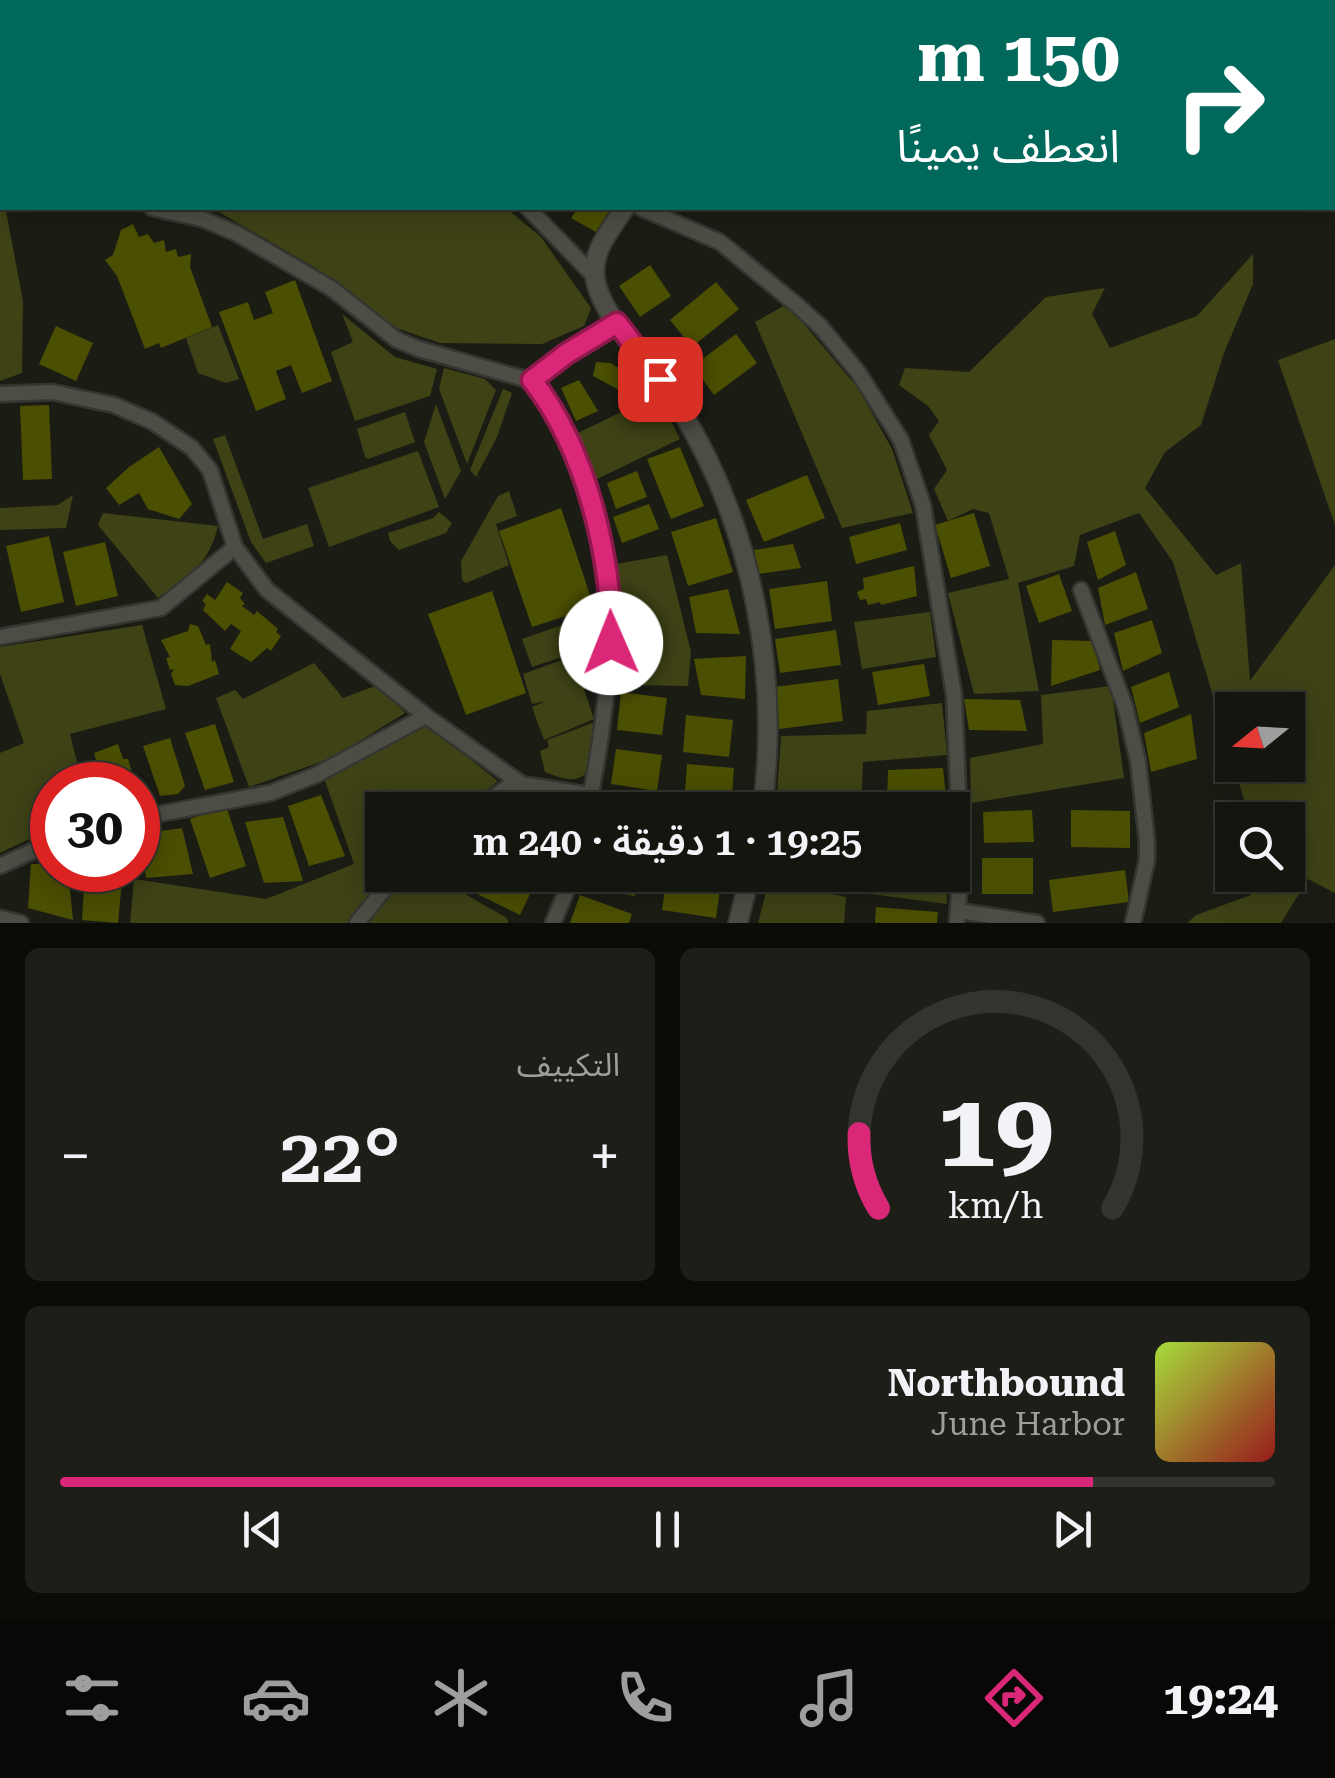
<!DOCTYPE html>
<html lang="ar">
<head>
<meta charset="utf-8">
<style>
  body { margin:0; font-family:"Roboto Serif","Noto Sans Arabic",serif; background:#1d1e18; color:#f1f3f6; direction:rtl; height:100vh; display:flex; flex-direction:column; font-size:38px; white-space:nowrap }
  * { box-sizing:border-box; margin:0 }
  p { font-size:32px; color:#9d9f9e }
  .icon { flex:none; width:55px; height:55px; fill:none; stroke:currentColor; stroke-width:2; stroke-linecap:round; stroke-linejoin:round }
  .map { position:relative; height:923px; overflow:hidden; direction:ltr }
  .details { display:flex; flex-direction:column; gap:25px; padding:25px; background:#0b0c08; flex:1 }
  .details>* { flex:none }
  .hud { position:absolute; left:0px; top:0px; width:1335px; height:210px; box-shadow:0 5px 25px #0003,0 0 0 2px #33342f; direction:rtl; background:#00695c; color:#fff; overflow:hidden }
  .needle { width:65px; rotate:252deg }
  .buttons { position:absolute; left:1215px; top:692px; display:grid; gap:20px }
  .buttons a { display:grid; place-items:center; width:90px; height:90px; border-radius:0px; background:#14150f; box-shadow:0 5px 25px #0003,0 0 0 2px #33342f; font-size:50px }
  .speed { position:absolute; left:30px; top:762px; display:flex; gap:20px; font-size:50px; font-weight:700; text-align:center }
  .speed>* { display:grid; place-content:center; width:130px; height:130px; border-radius:50%; background:#14150f; box-shadow:0 5px 25px #0003,0 0 0 2px #33342f; line-height:1 }
  .speed .limit { border:15px solid #d22; background:#fff; color:#111 }
  .pin { position:absolute; display:grid; place-items:center; width:85px; height:85px; color:#fff; margin:-42px; border-radius:20px; box-shadow:0 5px 15px #0006 }
  .me { position:absolute; width:110px; margin:-55px; rotate:359deg; stroke-linejoin:round; filter:drop-shadow(0 0 8px #0008) }
  .turn { display:flex; align-items:center; gap:35px; height:210px; padding:0 50px; font-size:45px }
  .turn .icon { width:130px; height:130px; stroke-width:2.5 }
  .turn b { display:block; font-size:70px; line-height:85px }
  .big { font-size:75px; font-weight:600; line-height:1.1 }
  .details .widget { flex:1; display:flex; flex-direction:column; justify-content:center; gap:15px; min-width:0; padding:0 35px; border-radius:15px; background:#1d1e18 }
  .details .dial { align-items:center; gap:0 }
  .dial svg { height:260px; overflow:visible; fill:none; stroke:#33342f; stroke-width:7; stroke-linecap:round; text-anchor:middle }
  .dial text { fill:#f1f3f6; stroke:none }
  .song { display:flex; align-items:center; gap:30px }
  .cover { width:120px; height:120px; border-radius:15px; background:linear-gradient(135deg,hsl(80 70% 55%),hsl(0 70% 35%)) }
  .played { height:10px; border-radius:5px; background:linear-gradient(90deg,#db2777 85%,#33342f 85%) }
  .keys { display:flex; justify-content:space-around; direction:ltr }
  .heat { display:flex; justify-content:space-between; align-items:center; font-size:55px; direction:ltr }
  .details .tiles { flex:1; display:grid; gap:25px; grid-template-columns:1fr 1fr }
  .widget:last-child { grid-column:span 2 }
  .trip { position:absolute; left:365px; top:792px; width:605px; height:100px; border-radius:0px; background:#14150f; box-shadow:0 5px 25px #0003,0 0 0 2px #33342f; font-weight:600; line-height:100px; text-align:center; direction:rtl }
  .tabs { display:flex; height:160px; justify-content:space-around; align-items:center; background:#080806; color:#9d9f9e }
  .tabs .icon { width:70px; height:70px }
  .tabs .current { color:#db2777 }
  .tabs b { font-size:45px; color:#f1f3f6 }
  .map>svg:first-child { display:block }
  .green { fill:#3e4215; fill-rule:evenodd }
  .building { fill:#4b4f02 }
  .lines { fill:none; stroke-linecap:round; stroke-linejoin:round }
  .minor-casing { stroke:#353631; stroke-width:19 }
  .tertiary-casing { stroke:#353631; stroke-width:22 }
  .minor { stroke:#4c4e45; stroke-width:14 }
  .tertiary { stroke:#4c4e45; stroke-width:18 }
  .route-casing { stroke:#8e194d; stroke-width:25 }
  .route { stroke:#db2777; stroke-width:18 }
</style>
</head>
<body>
<div class="map">
<svg width="1335" height="923" viewBox="0 0 1335 923">
  <rect width="100%" height="100%" fill="#1b1c14"/>
  <path class="green" d="M212 208H506L541 237 591 308 584 326 542 344 440 343 396 328 314 267Z
    M6 211 23 301 22 373 0 381V212Z
    M1253 254V284L1224 353 1201 425 1165 452 1145 488 1216 575 1241 563 1250 681 1335 565V893L1308 879 1281 923H1187L1196 915 1251 895 1253 875H1288V820H1250L1173 562 1139 513 1080 535 1074 566 1018 583 1039 691 974 694 948 593 1009 579 989 513 973 509 948 521 934 489 947 470 929 435 939 421 928 406 899 385 905 368 969 372 1046 297 1105 288 1092 314 1110 348 1197 316ZM1232 710H1288V765H1232Z
    M787 304 858 388 892 449 913 513 842 528 755 322Z
    M342 314 395 357 437 369 430 396 355 421 331 352 353 342Z
    M218 325 239 379 226 383 198 373 186 338Z
    M1335 339V525L1278 360Z
    M444 368 485 379 496 390 467 464 439 389Z
    M503 389 512 393 497 437 476 477 470 470Z
    M658 394 680 439 595 480 576 434Z
    M436 404 461 471 445 499 424 442Z
    M405 412 415 442 368 459 365 457 357 429Z
    M225 435 263 539 307 524 314 546 266 563 251 542 213 439Z
    M418 451 439 507 329 547 308 488Z
    M509 491 517 516 496 524 509 565 466 583 462 580 461 561 498 496Z
    M73 495 66 528 0 530V508L58 505Z
    M439 512 452 523 446 533 399 550 390 541 388 533 433 518Z
    M103 513 218 526C208 567 190 573 158 598L98 525Z
    M667 555 691 652 688 686 626 685 616 564Z
    M930 612 936 657 862 669 854 622Z
    M582 618 592 647 532 667 522 639Z
    M142 625 166 709 70 734 83 785H52V828L0 853V753L24 743 0 674V647Z
    M587 651 595 685 584 689 594 719 544 740 532 707 546 701 532 704 523 674Z
    M314 663 343 698 378 685 405 713 332 758 249 787 216 698 235 690 243 699Z
    M1111 686 1124 778 971 803 970 758 1043 744 1041 695Z
    M942 703 947 755 863 762 861 810H776L781 736 866 734 867 711Z
    M598 721 586 773C575 785 559 777 545 772L540 751 549 747 547 740Z
    M425 724 498 781 462 810H382V875H388L347 923H130L134 879 266 899 354 864 324 778Z
    M406 875H474L465 894 507 918 508 923H367Z
    M864 875H946L947 904 863 893Z
    M769 880 846 897 844 923H758Z"/>
  <path class="building" d="M578 208H611L596 232 571 218Z
    M133 224 139 237 148 234 154 243 164 240 166 252 176 249 178 257 191 254 190 267 212 327 161 348 159 343 145 349 117 276 105 260 113 255 121 230Z
    M650 265 671 296 640 317 619 286Z
    M295 280 332 381 302 393 291 365 276 371 286 399 256 411 219 312 248 302 254 320 273 313 265 292Z
    M716 282 739 309 692 347 670 320Z
    M56 326 93 343 76 381 39 364Z
    M736 334 757 363 714 395 693 366Z
    M596 362 611 363 640 383 634 398 593 376Z
    M579 380 598 411 576 421 561 388Z
    M49 405 52 479 23 480 20 406Z
    M159 447 192 504 179 519 148 509 139 493 119 505 106 488 129 467Z
    M680 447 704 506 671 519 647 459Z
    M637 471 647 497 616 509 607 483Z
    M807 475 825 518 764 542 746 500Z
    M649 504 659 529 622 543 613 517Z
    M561 508 594 607 532 627 499 531Z
    M974 513 990 566 951 578 935 525Z
    M716 518 733 572 688 586 671 532Z
    M900 523 907 550 856 564 849 537Z
    M1115 531 1126 565 1098 580 1087 542Z
    M49 536 64 602 21 612 6 546Z
    M105 542 118 596 76 606 63 552Z
    M793 544 801 568 759 574 754 550Z
    M914 566 917 596 881 605 880 602 868 605 866 599 860 600 857 592 864 589 863 578Z
    M1136 572 1148 609 1105 625 1098 588Z
    M1059 574 1072 611 1039 623 1026 586Z
    M827 581 832 621 775 629 769 589Z
    M227 582 243 593 240 598 245 604 242 606 254 615 257 611 278 629 276 632 281 636 271 651 267 648 251 662 230 649 241 631 231 624 225 631 203 610 206 604 202 601 207 594 215 600Z
    M728 589 740 634 696 633 689 597Z
    M492 591 526 693 466 715 428 614Z
    M1152 620 1162 653 1123 671 1114 633Z
    M190 624 198 626 206 645 210 644 212 662 215 660 219 674 188 686 175 685 171 674 174 669 170 670 166 658 170 657 161 640 188 631Z
    M836 630 841 665 780 673 775 639Z
    M1052 640 1093 641 1100 670 1051 686Z
    M746 656 745 699 701 695 694 659Z
    M924 664 930 696 878 705 872 672Z
    M1169 672 1179 707 1140 723 1131 687Z
    M838 679 843 721 779 729 774 687Z
    M621 692 667 698 662 735 617 730Z
    M964 699 1020 700 1027 731 969 730Z
    M1191 714 1197 759 1151 772 1144 733Z
    M686 715 733 720 729 757 683 752Z
    M215 724 234 782 205 790 185 733Z
    M170 738 185 786 178 794 160 796 143 746Z
    M118 744 123 759H128L136 785H103L94 753Z
    M616 749 662 755 657 791 611 784Z
    M687 764 734 768 731 808 684 804Z
    M943 768 946 798 887 801 888 770Z
    M321 795 345 856 309 866 288 806Z
    M226 806 246 866 210 878 190 819Z
    M1032 810 1034 842 984 843 983 812Z
    M1071 810 1130 811V848L1071 847Z
    M283 817 303 881 264 883 245 822Z
    M182 828 193 874 146 878 140 834Z
    M982 858H1033V894H982Z
    M31 864H52V870H68L73 920 28 908Z
    M85 870H123L118 923 82 920Z
    M1125 870 1129 902 1053 912 1049 880Z
    M479 875H535L538 877 520 915 471 891Z
    M584 875H639L635 896 582 886Z
    M667 875 721 882 716 918 662 910Z
    M783 875H850L848 887Z
    M580 895 632 914 629 923H570Z
    M876 907 938 912 937 923H875Z"/>
  <g class="lines">
    <defs>
      <path id="minor" d="M0 48 2 47
        M0 73 2 70
        M0 194H2
        M152 208 202 219 236 233 331 288 397 340 419 349 532 381
        M528 208 595 277
        M641 208 720 242 798 306 820 326 858 372 901 440 923 505 954 695 961 860 957 923
        M0 394 52 392 114 405 153 422 192 448 210 470 235 547 267 590 426 716 558 810
        M1081 590 1125 706 1138 761 1147 841V860L1133 923
        M0 637 161 608 235 547
        M527 785 590 795
        M474 810 517 781
        M588 810C610 692 625 592 581 476 568 442 555 409 532 381L566 354 617 323
        M138 818 270 793 316 775 426 716
        M0 866 52 842
        M959 911 1037 923
        M0 918 21 923
        M357 923 396 875
        M553 923 573 875"/>
      <path id="tertiary" d="M713 2V0
        M625 208C610 230 589 254 596 283 605 321 657 373 680 409 752 525 781 674 762 810
        M738 923 750 875"/>
    </defs>
    <use href="#minor" class="minor-casing"/>
    <use href="#tertiary" class="tertiary-casing"/>
    <use href="#minor" class="minor"/>
    <use href="#tertiary" class="tertiary"/>
  </g>
  <g class="lines">
    <defs>
      <path id="route" d="M611 643C612 556 586 449 532 380L566 354 617 323 660 379"/>
    </defs>
    <use href="#route" class="route-casing"/>
    <use href="#route" class="route"/>
  </g>
</svg>
<div class="buttons">
<a><svg class="needle" viewBox="-14 -14 28 28"><path d="M0-13l5 13h-10z" fill="#e53935"/><path d="M0 13l5-13h-10z" fill="#9d9f9e"/></svg></a>
<a><svg class="icon" aria-label="search" viewBox="0 0 24 24"><circle cx="10" cy="10" r="6"/><path d="M15 15l6 6"/></svg></a>
</div>
<div class="speed"><div class="limit">30</div></div>
<div class="pin" style="left:660px;top:379px;background:#d93025"><svg class="icon" aria-label="arrive" viewBox="0 0 24 24"><path d="M6 21V4h12l-3 4 3 4H6"/></svg></div>
<svg class="me" style="left:611px;top:643px" viewBox="-20 -20 40 40"><circle r="19" fill="#fff"/><path d="M0-13L10 11 0 6-10 11z" fill="#db2777"/></svg>
<div class="trip">19:25 · 1 دقيقة · 240 m</div>
<div class="hud">
<div class="turn"><svg class="icon" aria-label="right" viewBox="0 0 24 24"><path d="M7 20v-9h11M14 6l5 5-5 5"/></svg><div><b>150 m</b>انعطف يمينًا</div></div>
</div>
</div>
<section class="details">
<div class="tiles">
<div class="widget dial"><svg viewBox="0 0 100 80">
<path d="M14 69A42 42 0 1 1 86 69"/>
<path d="M14 69A42 42 0 0 1 8 46" stroke="#db2777"/>
<text x="50" y="56" font-size="32" font-weight="700">19</text>
<text x="50" y="72" font-size="11">km/h</text>
</svg></div>
<div class="widget"><p>التكييف</p>
<div class="heat"><a>−</a><b class="big">22°</b><a>+</a></div>
</div>
<div class="widget">
<div class="song"><i class="cover"></i><div><b>Northbound</b><p>June Harbor</p></div></div>
<div class="played"></div>
<div class="keys"><svg class="icon" aria-label="previous" viewBox="0 0 24 24"><path d="M18 5L8 12l10 7zM5 5v14"/></svg><svg class="icon" aria-label="pause" viewBox="0 0 24 24"><path d="M8 5v14M16 5v14"/></svg><svg class="icon" aria-label="next" viewBox="0 0 24 24"><path d="M6 5l10 7-10 7zM19 5v14"/></svg></div>
</div>
</div>
</section>
<nav class="tabs">
<b>19:24</b>
<svg class="icon current" aria-label="directions" viewBox="0 0 24 24"><path d="M12 3l9 9-9 9-9-9zM9 14v-3h6M13 9l2 2-2 2"/></svg>
<svg class="icon" aria-label="music" viewBox="0 0 24 24"><path d="M9 18V5l10-2v13"/><circle cx="6" cy="18" r="3"/><circle cx="16" cy="16" r="3"/></svg>
<svg class="icon" aria-label="phone" viewBox="0 0 24 24"><path d="M5 4h4l2 5-3 2q2 4 5 5l2-3 5 2v4C11 20 4 13 5 4z"/></svg>
<svg class="icon" aria-label="climate" viewBox="0 0 24 24"><path d="M12 3v18M4 7l16 10M4 17L20 7"/></svg>
<svg class="icon" aria-label="car" viewBox="0 0 24 24"><path d="M5 17H2v-5l4-1 3-4h7l3 4 3 1v5h-3M9 17h6M6 11h13"/><circle cx="7" cy="17" r="2"/><circle cx="17" cy="17" r="2"/></svg>
<svg class="icon" aria-label="filters" viewBox="0 0 24 24"><path d="M4 7h16M4 17h16"/><circle cx="9" cy="7" r="2"/><circle cx="15" cy="17" r="2"/></svg>
</nav>
</body>
</html>
